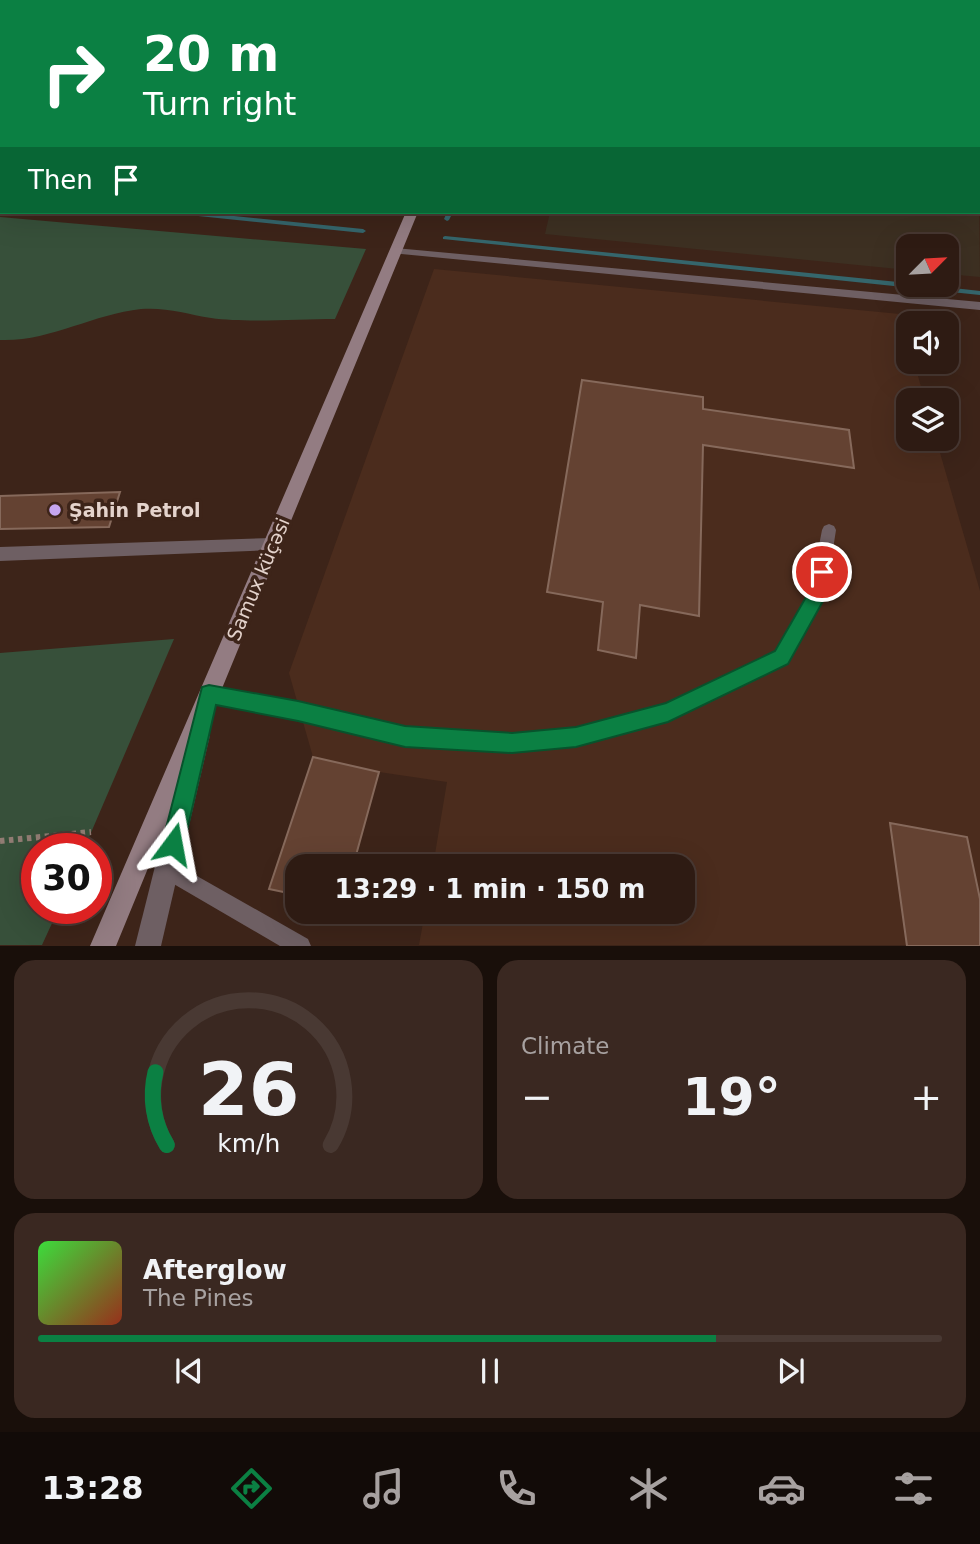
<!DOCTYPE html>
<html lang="en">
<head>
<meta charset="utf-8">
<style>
  body { margin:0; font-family:"DejaVu Sans",sans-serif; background:#3a2821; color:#f1f3f6; height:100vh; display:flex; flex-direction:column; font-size:26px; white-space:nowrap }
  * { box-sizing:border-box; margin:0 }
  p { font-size:23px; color:#a7a1a0 }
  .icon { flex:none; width:38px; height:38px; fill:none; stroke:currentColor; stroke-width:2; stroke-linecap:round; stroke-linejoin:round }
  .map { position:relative; height:946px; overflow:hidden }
  .panel { display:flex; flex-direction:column; gap:14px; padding:14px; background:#190f0a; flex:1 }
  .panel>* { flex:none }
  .hud { position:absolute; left:0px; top:0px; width:980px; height:214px; box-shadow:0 7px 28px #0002,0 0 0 2px #493933; background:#0b8043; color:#fff; overflow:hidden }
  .needle { width:46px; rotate:66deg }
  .controls { position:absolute; left:896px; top:234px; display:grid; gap:14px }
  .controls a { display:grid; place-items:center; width:63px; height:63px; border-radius:14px; background:#2e1b13; box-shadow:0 7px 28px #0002,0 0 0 2px #493933; font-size:35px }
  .speed { position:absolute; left:21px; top:833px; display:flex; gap:14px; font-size:35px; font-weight:700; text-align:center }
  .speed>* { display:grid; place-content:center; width:91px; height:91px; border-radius:50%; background:#2e1b13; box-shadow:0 7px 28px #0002,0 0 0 2px #493933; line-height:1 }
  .speed .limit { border:10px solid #d22; background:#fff; color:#111 }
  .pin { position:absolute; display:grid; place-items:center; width:60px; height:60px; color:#fff; margin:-30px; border:4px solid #fff; border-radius:50%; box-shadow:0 2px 7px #0007 }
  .me { position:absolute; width:77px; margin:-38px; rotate:13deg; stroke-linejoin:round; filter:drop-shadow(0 0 5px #0008) }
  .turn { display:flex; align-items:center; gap:24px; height:147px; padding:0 28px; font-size:32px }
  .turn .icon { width:91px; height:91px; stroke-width:2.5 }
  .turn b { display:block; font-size:49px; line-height:60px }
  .then { display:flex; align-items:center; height:66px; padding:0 28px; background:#0003; gap:14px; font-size:26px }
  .big { font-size:52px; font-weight:700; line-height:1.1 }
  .panel .widget { flex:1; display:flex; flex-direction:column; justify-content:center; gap:10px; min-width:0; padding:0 24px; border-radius:21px; background:#3a2821 }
  .panel .dial { align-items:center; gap:0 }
  .dial svg { height:182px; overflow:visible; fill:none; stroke:#493933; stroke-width:7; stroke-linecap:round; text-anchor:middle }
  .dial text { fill:#f1f3f6; stroke:none }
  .song { display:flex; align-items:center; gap:21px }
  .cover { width:84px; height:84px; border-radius:10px; background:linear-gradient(135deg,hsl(120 70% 55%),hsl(10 70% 35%)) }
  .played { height:7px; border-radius:4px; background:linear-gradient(90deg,#0b8043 75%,#493933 75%) }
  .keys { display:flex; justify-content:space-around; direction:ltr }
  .heat { display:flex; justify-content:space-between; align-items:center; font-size:38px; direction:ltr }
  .panel .tiles { flex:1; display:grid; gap:14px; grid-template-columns:1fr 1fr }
  .widget:last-child { grid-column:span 2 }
  .trip { position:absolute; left:285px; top:854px; width:410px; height:70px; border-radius:21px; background:#2e1b13; box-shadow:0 7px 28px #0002,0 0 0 2px #493933; font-weight:700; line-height:70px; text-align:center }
  .menu { display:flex; height:112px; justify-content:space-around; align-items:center; background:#120b08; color:#a7a1a0 }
  .menu .icon { width:49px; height:49px }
  .menu .on { color:#0b8043 }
  .menu b { font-size:32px; color:#f1f3f6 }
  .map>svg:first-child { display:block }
  .built { fill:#4b2c1d }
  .education { fill:#3d3022 }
  .green { fill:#37503a }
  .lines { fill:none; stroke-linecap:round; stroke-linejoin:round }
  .stream { fill:#35666c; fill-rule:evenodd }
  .building { fill:#644232; stroke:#86695b; stroke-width:2 }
  .path { stroke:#917c73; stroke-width:6; stroke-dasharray:4.5 4.5; stroke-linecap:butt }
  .service { fill:#6e5f63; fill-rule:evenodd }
  .minor { fill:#6e5f63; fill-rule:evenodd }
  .secondary { fill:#937c82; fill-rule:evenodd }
  .primary { fill:#af939a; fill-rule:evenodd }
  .route { fill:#0b8043; stroke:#07532c; stroke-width:2 }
  .poi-dot { fill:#c6a6f0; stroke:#3d2419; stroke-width:2.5 }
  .labels { text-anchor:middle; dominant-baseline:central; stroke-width:7; stroke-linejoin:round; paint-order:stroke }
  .poi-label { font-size:19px; font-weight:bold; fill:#e4d3cc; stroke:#3d2419; text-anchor:start }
  .street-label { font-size:19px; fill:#e4d3cc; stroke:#3d2419 }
</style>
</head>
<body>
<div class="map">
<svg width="980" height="946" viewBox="0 0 980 946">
  <rect width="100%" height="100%" fill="#3d2419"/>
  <path class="built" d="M78 0H472L78 2Z
    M434 269 900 314 908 343V362H914L925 401H908V439H936L980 591V945H419L425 912H682V866H433L447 782 379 772 313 757 289 673Z"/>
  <path class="education" d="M978 116 980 277 947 274V247H908V270L545 234 550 212H978Z"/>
  <path class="green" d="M0 217 366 249 335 319C298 319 246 323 211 318 187 314 166 307 141 309 93 314 49 342 0 340Z
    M174 639 84 849H37V908H59L42 945H0V653Z"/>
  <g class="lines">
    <path class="stream" d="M526 0H530L529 2H525Z
      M0 194H2V198H0Z
      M176 212H195L363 229 366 231 363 233 179 214Z
      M447 212H453L449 220 447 221 444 219Z
      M445 236 908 283V285H927L980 291V295L443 239V237Z"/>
  </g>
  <path class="building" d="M582 380 703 397V409L849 430 854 468 703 445 699 616 640 605 636 658 598 650 603 602 547 592Z
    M120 492 109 527 0 529V496Z
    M313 757 379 772 353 866H298V895L269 889Z
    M890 823 967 837 980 899V946H907Z"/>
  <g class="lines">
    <path class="path" d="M0 841 91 832"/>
    <path class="service" d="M978 76H980V80H978Z
      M395 248 980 302V310L391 253V249Z
      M829 524 834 526 836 530 826 594 787 663 668 721 576 746 512 752 405 745 297 720 209 702 203 700 200 694 203 688 209 686 297 702 405 727 512 734 576 728 666 704 775 651 810 592 822 530 824 526Z
      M272 538 277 539 280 544 277 549 272 550 0 561V547Z
      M167 859 308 939 311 946H280L160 876 157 869 160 862Z"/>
    <path class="minor" d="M199 724 207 727 210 735 161 946H135L188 735 191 727Z"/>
    <path class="secondary" d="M499 0H507V2H499Z
      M406 212H418L116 946H90Z"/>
    <path class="primary" d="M26 0H34V2H26Z
      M44 0H52V2H44Z
      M0 70H2L0 81Z
      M0 126H2L0 137Z"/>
  </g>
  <path class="route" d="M822 565 828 567 830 572 827 594 788 664 668 722 576 747 512 753 405 747 298 721 216 705 184 844 181 852 173 855 165 852 162 844 202 687 209 685 298 701 405 726 512 733 576 727 666 703 775 651 809 592 815 567Z"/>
  <circle class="poi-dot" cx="55" cy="510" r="7"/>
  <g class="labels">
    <g class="poi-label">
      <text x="69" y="510">Şahin Petrol</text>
    </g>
    <g class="street-label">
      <text transform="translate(258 579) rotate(-67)">Samux küçəsi</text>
    </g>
  </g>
</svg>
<div class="controls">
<a><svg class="needle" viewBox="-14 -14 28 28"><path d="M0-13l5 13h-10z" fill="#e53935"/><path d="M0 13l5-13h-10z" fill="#a7a1a0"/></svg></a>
<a><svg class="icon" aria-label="sound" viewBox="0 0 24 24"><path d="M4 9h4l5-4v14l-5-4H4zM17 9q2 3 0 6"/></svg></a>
<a><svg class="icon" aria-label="layers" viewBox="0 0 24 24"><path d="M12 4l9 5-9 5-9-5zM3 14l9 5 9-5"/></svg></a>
</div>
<div class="speed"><div class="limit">30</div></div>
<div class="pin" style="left:822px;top:572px;background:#d93025"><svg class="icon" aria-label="arrive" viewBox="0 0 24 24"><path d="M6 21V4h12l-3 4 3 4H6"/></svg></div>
<svg class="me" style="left:173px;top:844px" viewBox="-20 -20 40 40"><path d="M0-17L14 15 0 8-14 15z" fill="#0b8043" stroke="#fff" stroke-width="4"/></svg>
<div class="trip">13:29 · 1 min · 150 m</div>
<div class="hud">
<div class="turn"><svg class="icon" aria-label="right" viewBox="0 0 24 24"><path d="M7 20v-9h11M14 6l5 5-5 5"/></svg><div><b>20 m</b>Turn right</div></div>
<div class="then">Then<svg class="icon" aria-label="arrive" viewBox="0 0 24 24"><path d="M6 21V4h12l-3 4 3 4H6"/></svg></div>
</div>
</div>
<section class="panel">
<div class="tiles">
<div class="widget dial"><svg viewBox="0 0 100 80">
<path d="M14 69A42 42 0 1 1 86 69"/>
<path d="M14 69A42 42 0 0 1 9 37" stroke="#0b8043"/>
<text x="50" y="56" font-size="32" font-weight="700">26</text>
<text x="50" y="72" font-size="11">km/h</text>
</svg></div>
<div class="widget"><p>Climate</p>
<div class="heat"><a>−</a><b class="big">19°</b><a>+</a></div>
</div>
<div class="widget">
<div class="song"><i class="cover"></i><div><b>Afterglow</b><p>The Pines</p></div></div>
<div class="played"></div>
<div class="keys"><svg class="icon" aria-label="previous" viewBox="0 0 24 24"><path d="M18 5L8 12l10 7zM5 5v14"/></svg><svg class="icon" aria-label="pause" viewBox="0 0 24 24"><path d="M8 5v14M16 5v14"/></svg><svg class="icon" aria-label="next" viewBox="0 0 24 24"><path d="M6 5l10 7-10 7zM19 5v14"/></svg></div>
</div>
</div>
</section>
<nav class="menu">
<b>13:28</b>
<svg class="icon on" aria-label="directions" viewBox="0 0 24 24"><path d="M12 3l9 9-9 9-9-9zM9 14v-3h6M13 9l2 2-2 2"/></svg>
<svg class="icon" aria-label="music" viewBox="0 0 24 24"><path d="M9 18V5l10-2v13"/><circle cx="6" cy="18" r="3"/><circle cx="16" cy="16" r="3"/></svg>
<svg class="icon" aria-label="phone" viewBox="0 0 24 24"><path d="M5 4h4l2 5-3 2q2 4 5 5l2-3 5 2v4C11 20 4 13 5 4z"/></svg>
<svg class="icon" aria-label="climate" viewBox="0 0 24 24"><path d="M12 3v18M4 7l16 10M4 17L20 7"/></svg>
<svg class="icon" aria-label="car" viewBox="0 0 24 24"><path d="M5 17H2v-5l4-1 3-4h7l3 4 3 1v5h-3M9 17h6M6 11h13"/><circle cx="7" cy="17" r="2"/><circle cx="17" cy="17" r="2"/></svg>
<svg class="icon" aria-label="filters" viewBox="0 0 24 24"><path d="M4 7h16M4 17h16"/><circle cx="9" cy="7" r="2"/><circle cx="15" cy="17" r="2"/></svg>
</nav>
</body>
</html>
